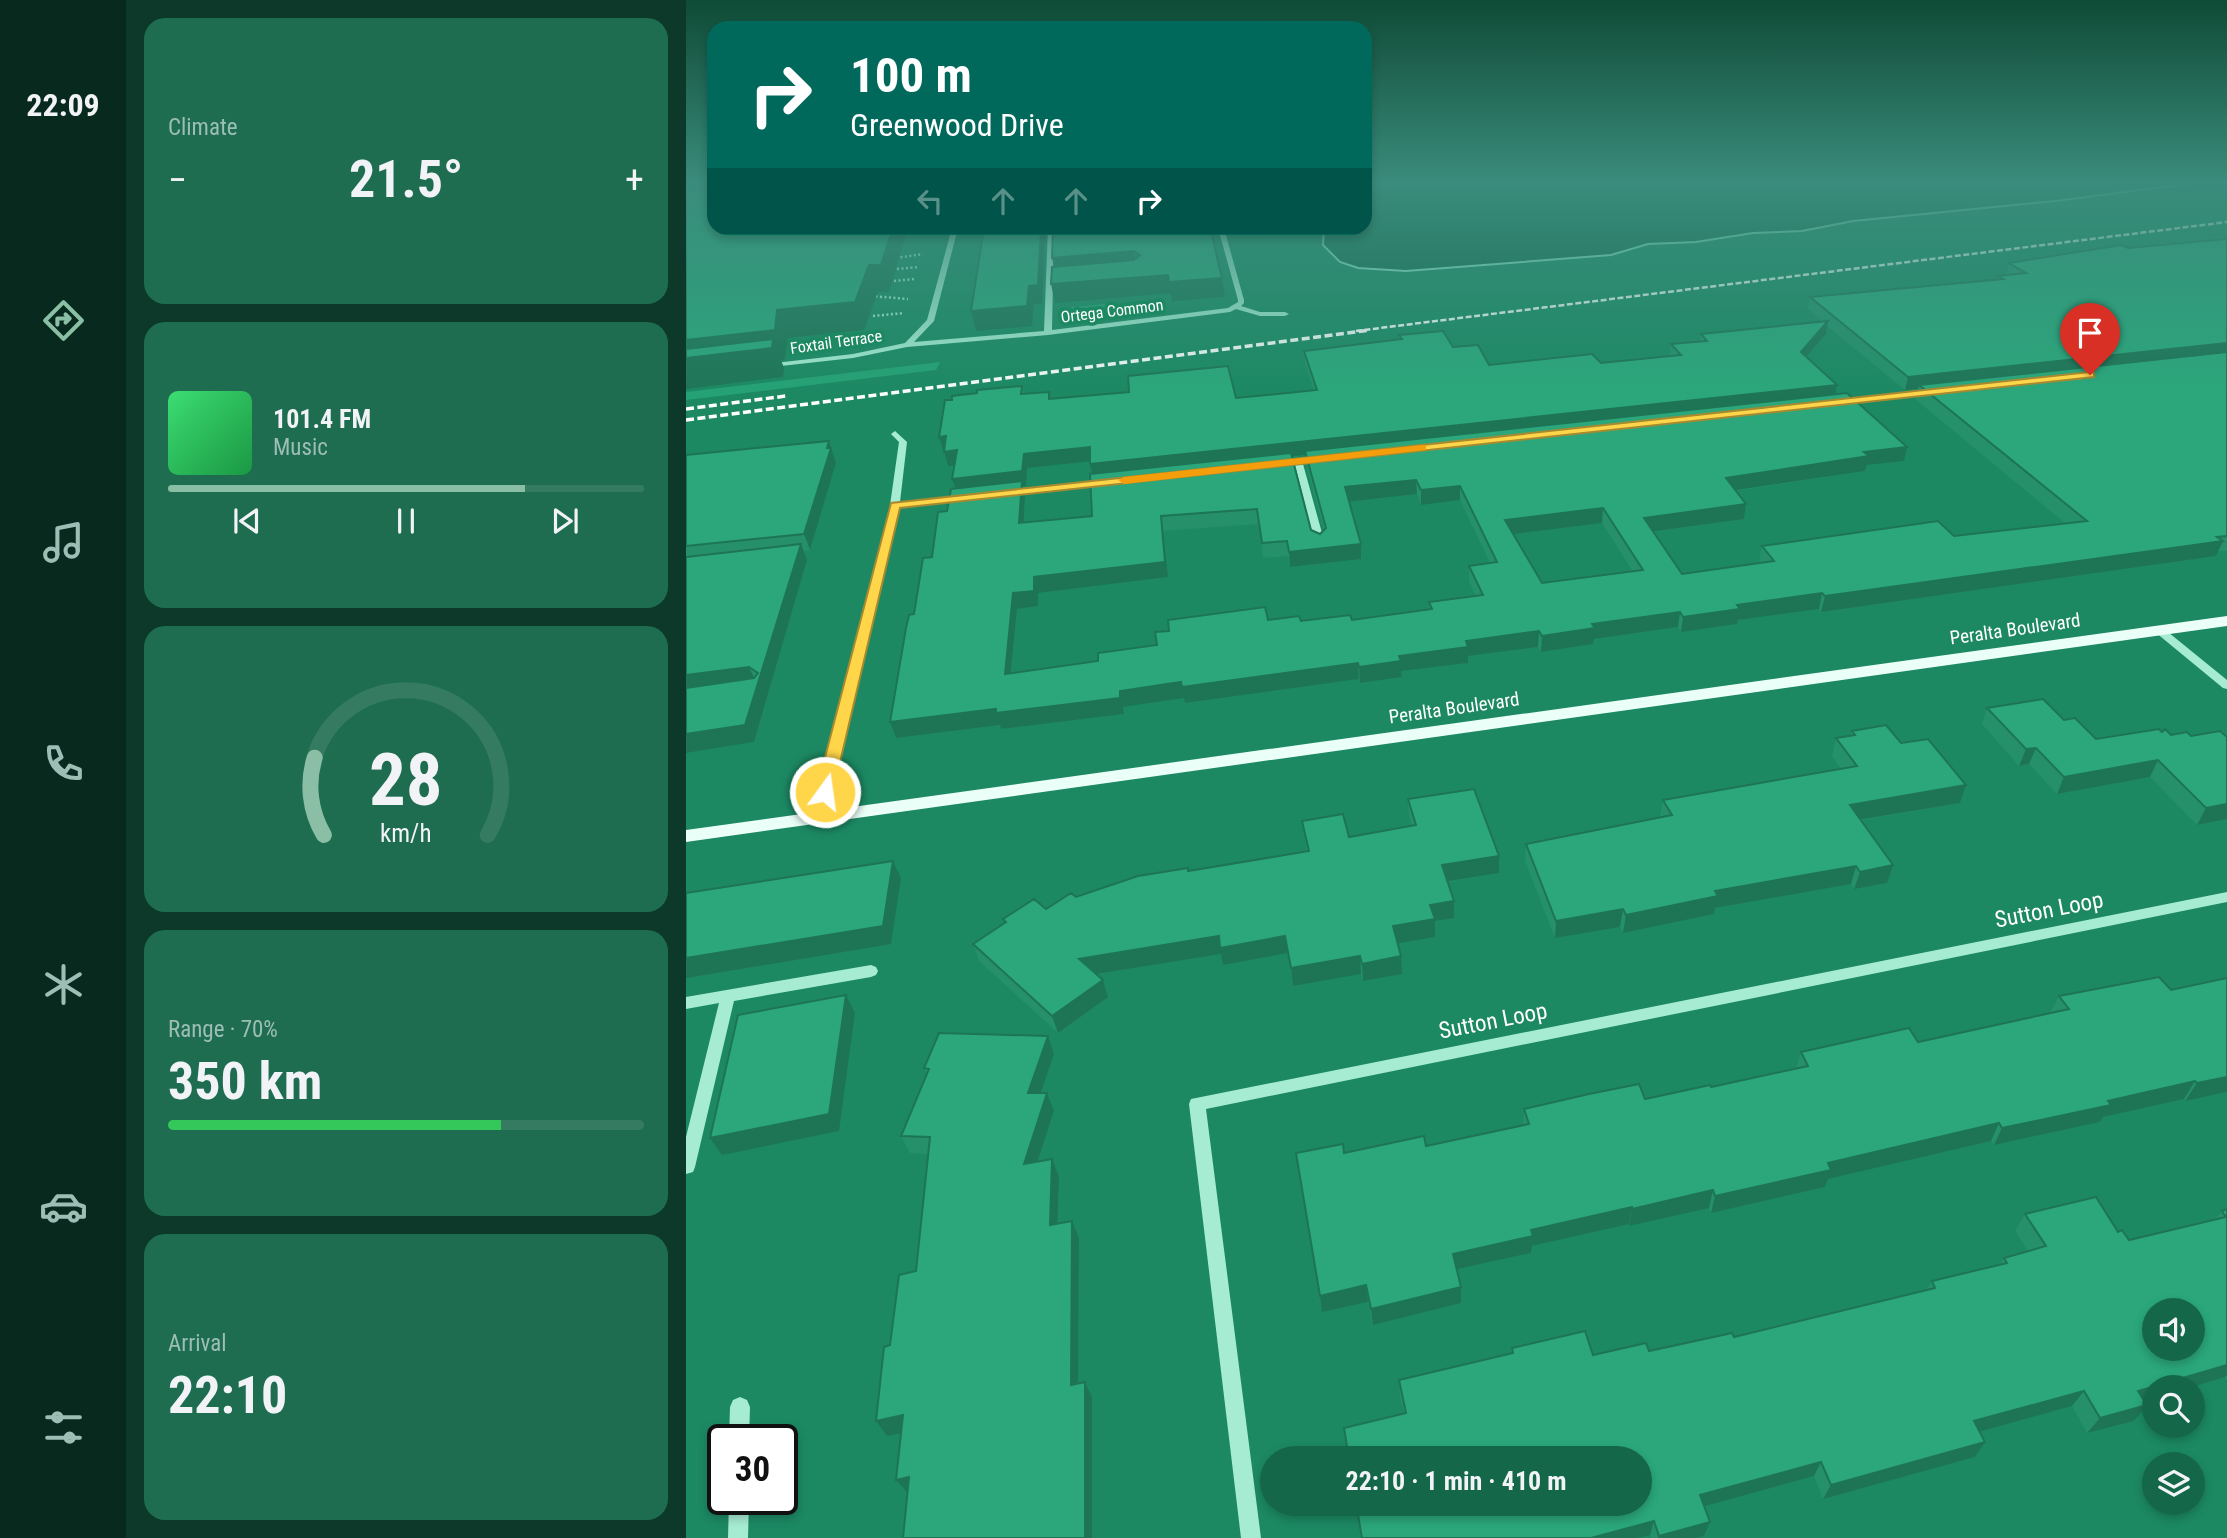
<!DOCTYPE html>
<html lang="en">
<head>
<meta charset="utf-8">
<style>
  body { margin:0; font-family:"Roboto Condensed",sans-serif; background:#1e6d51; color:#f1f3f6; height:100vh; display:flex; flex-direction:column; font-size:26px; white-space:nowrap }
  * { box-sizing:border-box; margin:0 }
  p { font-size:23px; color:#9dbeb5 }
  .icon { flex:none; width:38px; height:38px; fill:none; stroke:currentColor; stroke-width:2; stroke-linecap:round; stroke-linejoin:round }
  .map { position:relative; flex:1; overflow:hidden }
  .details { display:flex; flex-direction:column; gap:18px; padding:18px; background:#0c3929; width:560px }
  .details>* { flex:none }
  .hud { position:absolute; left:21px; top:21px; width:665px; height:214px; border-radius:21px; box-shadow:0 4px 10px #0003; background:#00695c; color:#fff; overflow:hidden }
  .controls { position:absolute; left:1456px; top:1298px; display:grid; gap:14px }
  .controls a { display:grid; place-items:center; width:63px; height:63px; border-radius:50%; background:#15674a; box-shadow:0 4px 10px #0003; font-size:35px }
  .speed { position:absolute; left:21px; top:1424px; display:flex; gap:14px; font-size:35px; font-weight:700; text-align:center }
  .speed>* { display:grid; place-content:center; width:91px; height:91px; border-radius:50%; background:#15674a; box-shadow:0 4px 10px #0003; line-height:1 }
  .speed .limit { border:4px solid #111; border-radius:10px; background:#fff; color:#111 }
  .pin { position:absolute; display:grid; place-items:center; width:60px; height:60px; color:#fff; margin:-72px -30px; border-radius:50% 50% 50% 0; rotate:-45deg; box-shadow:0 0 7px #0007 }
  .pin .icon { rotate:45deg }
  .me { position:absolute; width:77px; margin:-38px; rotate:14deg; stroke-linejoin:round; filter:drop-shadow(0 0 5px #0008) }
  .turn { display:flex; align-items:center; gap:24px; height:147px; padding:0 28px; font-size:32px }
  .turn .icon { width:91px; height:91px; stroke-width:2.5 }
  .turn b { display:block; font-size:49px; line-height:60px }
  .lanes { display:flex; align-items:center; height:66px; padding:0 28px; background:#0003; justify-content:center; gap:35px; direction:ltr }
  .lanes .off { opacity:.35 }
  .big { font-size:52px; font-weight:700; line-height:1.1 }
  .details .tile { flex:1; display:flex; flex-direction:column; justify-content:center; gap:10px; min-width:0; padding:0 24px; border-radius:21px; background:#1e6d51 }
  .details .dial { align-items:center; gap:0 }
  .dial svg { height:182px; overflow:visible; fill:none; stroke:#347b62; stroke-width:7; stroke-linecap:round; text-anchor:middle }
  .dial text { fill:#f1f3f6; stroke:none }
  .song { display:flex; align-items:center; gap:21px }
  .cover { width:84px; height:84px; border-radius:10px; background:linear-gradient(135deg,hsl(140 70% 55%),hsl(140 70% 35%)) }
  .played { height:7px; border-radius:4px; background:linear-gradient(90deg,#8abfa5 75%,#347b62 75%) }
  .keys { display:flex; justify-content:space-around; direction:ltr }
  .heat { display:flex; justify-content:space-between; align-items:center; font-size:38px; direction:ltr }
  .charge { height:10px; border-radius:5px; background:linear-gradient(90deg,#34c759 70%,#347b62 0) }
  .trip { position:absolute; left:574px; top:1446px; width:392px; height:70px; border-radius:35px; background:#15674a; box-shadow:0 4px 10px #0003; font-weight:700; line-height:70px; text-align:center }
  main { display:flex; flex:1; min-height:0 }
  .tabs { display:flex; flex-direction:column; width:126px; justify-content:space-around; align-items:center; background:#08291e; color:#9dbeb5 }
  .tabs .icon { width:49px; height:49px }
  .tabs .selected { color:#8abfa5 }
  .tabs b { font-size:32px; color:#f1f3f6 }
  .map>svg:first-child { display:block }
  .green { fill:#25a275 }
  .water { fill:#13674b; stroke:#99eece; stroke-width:2 }
  .lines { fill:none; stroke-linecap:round; stroke-linejoin:round }
  .path { stroke:#a6ecd3; stroke-width:2.5; stroke-dasharray:2 2.5; stroke-linecap:butt }
  .minor { fill:#a6ecd3; fill-rule:evenodd }
  .major { fill:#ebfff9; fill-rule:evenodd }
  .rail-far1 { stroke:#fff; stroke-width:2.5; stroke-dasharray:6 2.5; stroke-linecap:butt }
  .rail { stroke:#fff; stroke-width:3.5; stroke-dasharray:8 3.5; stroke-linecap:butt }
  .wall { fill:#25906a; fill-rule:evenodd }
  .shaded-wall { fill:#1e7556 }
  .building { fill:#2ba77b; stroke:#1e7556; stroke-width:2; fill-rule:evenodd }
  .route { fill:#ffd54a; stroke:#a68a30; stroke-width:2 }
  .slow { fill:#f59e0b }
  .labels { text-anchor:middle; dominant-baseline:central; stroke-width:7; stroke-linejoin:round; paint-order:stroke }
  .far-street-label { font-size:16px; fill:#fff; stroke:#1c8963 }
  .street-label { font-size:19px; fill:#fff; stroke:#1c8963 }
  .near-street-label { font-size:23px; fill:#fff; stroke:#1c8963 }
</style>
</head>
<body>
<main>
<nav class="tabs">
<b>22:09</b>
<svg class="icon selected" aria-label="directions" viewBox="0 0 24 24"><path d="M12 3l9 9-9 9-9-9zM9 14v-3h6M13 9l2 2-2 2"/></svg>
<svg class="icon" aria-label="music" viewBox="0 0 24 24"><path d="M9 18V5l10-2v13"/><circle cx="6" cy="18" r="3"/><circle cx="16" cy="16" r="3"/></svg>
<svg class="icon" aria-label="phone" viewBox="0 0 24 24"><path d="M5 4h4l2 5-3 2q2 4 5 5l2-3 5 2v4C11 20 4 13 5 4z"/></svg>
<svg class="icon" aria-label="climate" viewBox="0 0 24 24"><path d="M12 3v18M4 7l16 10M4 17L20 7"/></svg>
<svg class="icon" aria-label="car" viewBox="0 0 24 24"><path d="M5 17H2v-5l4-1 3-4h7l3 4 3 1v5h-3M9 17h6M6 11h13"/><circle cx="7" cy="17" r="2"/><circle cx="17" cy="17" r="2"/></svg>
<svg class="icon" aria-label="filters" viewBox="0 0 24 24"><path d="M4 7h16M4 17h16"/><circle cx="9" cy="7" r="2"/><circle cx="15" cy="17" r="2"/></svg>
</nav>
<section class="details">
<div class="tile"><p>Climate</p>
<div class="heat"><a>−</a><b class="big">21.5°</b><a>+</a></div>
</div>
<div class="tile">
<div class="song"><i class="cover"></i><div><b>101.4 FM</b><p>Music</p></div></div>
<div class="played"></div>
<div class="keys"><svg class="icon" aria-label="previous" viewBox="0 0 24 24"><path d="M18 5L8 12l10 7zM5 5v14"/></svg><svg class="icon" aria-label="pause" viewBox="0 0 24 24"><path d="M8 5v14M16 5v14"/></svg><svg class="icon" aria-label="next" viewBox="0 0 24 24"><path d="M6 5l10 7-10 7zM19 5v14"/></svg></div>
</div>
<div class="tile dial"><svg viewBox="0 0 100 80">
<path d="M14 69A42 42 0 1 1 86 69"/>
<path d="M14 69A42 42 0 0 1 10 35" stroke="#8abfa5"/>
<text x="50" y="56" font-size="32" font-weight="700">28</text>
<text x="50" y="72" font-size="11">km/h</text>
</svg></div>
<div class="tile"><p>Range · 70%</p><b class="big">350 km</b><div class="charge"></div></div>
<div class="tile"><p>Arrival</p><b class="big">22:10</b></div>
</section>
<div class="map">
<svg width="1541" height="1538" viewBox="0 0 1541 1538">
  <rect width="100%" height="100%" fill="#1c8963"/>
  <path class="green" d="M420 304V317L387 320 386 307Z
    M254 362 250 370 0 400V392Z"/>
  <path class="water" d="M679 181H1524L1369 201 1167 221 1116 231 1067 233 1010 242 962 244 925 255 720 271 672 268 654 262 637 245 638 228H679Z"/>
  <g class="lines">
    <path class="path" d="M215 233 242 231
      M210 258 237 254
      M211 269 233 267
      M208 281 228 279
      M185 296 222 299
      M187 316 218 313"/>
    <path class="minor" d="M266 228H272L248 321 228 342 358 331 362 228H368L366 330 542 308 552 302V300L532 228H538L558 300V303L555 306 574 312H599L603 314 599 316H574L550 309 544 312 362 335 221 347 167 358 77 368 76 366 80 364 167 354 219 343 241 320Z
      M1245 390 1249 392 1248 394 1155 404 1151 402 1155 400Z
      M209 431 221 442 214 502 278 495 283 498 278 501 213 507 138 818 132 822 126 818 204 505 213 442 205 434Z
      M636 456 640 459 639 461 617 464 639 544 634 547 629 544 609 465 591 467 587 464 591 461Z
      M420 479 424 482 423 484 324 496 319 493 324 490Z
      M1473 627 1477 628 1541 680V689L1537 688 1469 632 1468 630 1469 628Z
      M1541 892V902L520 1109 575 1538H555L503 1104 505 1099Z
      M185 965 190 967 192 971 190 975 185 977 48 1001 9 1167 7 1172 0 1174V1137L33 1003 0 1009V997Z
      M54 1397 61 1400 64 1407 63 1440H43L44 1407 47 1400Z
      M43 1500H63L62 1538H42Z"/>
    <path class="major" d="M1541 616V626L0 842V830Z"/>
    <path class="rail-far1" d="M670 331 1541 222"/>
    <path class="rail" d="M0 409 100 396
      M0 420 684 330"/>
  </g>
  <path class="wall" d="M1541 239V551H1532L1530 556 1135 612 1133 609 1052 620 1051 624 995 632 992 627 908 639 907 644 855 652 852 647 782 656V663L715 671 716 677 674 683 673 679 499 703 498 698 437 707 438 714 315 729 314 725 210 738 204 722 228 614 261 511 269 488 266 479 269 465 262 466 257 450 266 400 291 393 336 386 338 394 363 392 364 399 550 398 628 390 619 363 618 351 713 339V335L767 347 803 365 915 363 984 356 985 344 1014 341 1015 334 1137 322 1122 309 1124 297 1310 280 1311 276 1320 275 1323 263 1442 248ZM1141 326 1219 390 1232 389 1229 399 1380 524 1268 536 1076 546 1073 561 1075 563 996 574 967 532 1058 519 1060 504 1049 491 1179 471 1181 465 1218 461 1149 394 1120 357 1140 334ZM619 455 620 465 638 530 634 534 625 530 606 457ZM404 461 406 474V516L338 523 339 496 337 486H340L341 468ZM731 494 735 505 774 500 804 563 783 566V581L790 596 743 602V610L666 620 615 621 582 620 471 645 412 661 325 673 331 609 352 606V593L482 577 477 531 573 524 577 558 602 556 604 567 675 559 663 502ZM916 523 947 572 856 583 827 534Z
    M143 441 150 463 124 550 118 551 121 560 68 742 0 753V455Z
    M1301 708 1378 720 1410 739 1473 729 1541 819 1511 825 1464 777 1371 794 1343 764 1333 766 1296 724Z
    M1166 731 1215 743 1274 803 1175 820 1201 883 1168 889 1165 884 1029 908 1028 914 937 933 934 927 869 938 839 861 840 844 974 817 977 800 1155 769 1146 756 1150 738 1165 736Z
    M722 799 813 856V873L762 882 768 901V918L749 921V937L711 943 715 956 716 974 677 981 675 974 607 986 602 953 537 965 535 954 411 974 417 980 422 997 372 1033 293 961 287 944 319 923 317 919 360 909 390 897 502 871 621 851 616 821 663 837 726 826 723 816Z
    M1541 978V1092L1499 1101 1498 1099 1417 1117 1414 1122 1308 1145 1305 1141 1142 1179 1139 1187 1025 1213 1023 1208 943 1226V1224L846 1246 845 1253 771 1269 775 1287V1303L687 1325 682 1302 636 1312 610 1153H658L740 1146 837 1125 838 1109 959 1099 1025 1087 1110 1068 1115 1052 1232 1042 1364 1013 1373 996 1485 990Z
    M362 1036 368 1054 355 1093H361L368 1111 351 1161 366 1159 373 1176 372 1224 393 1238 392 1383 399 1382 406 1397 221 1494 210 1480 215 1433 201 1436 190 1421 204 1345 230 1271 242 1154 224 1153 215 1136 241 1074 238 1068Z
    M1541 1209V1380L1539 1377 1503 1388H1468V1398L1458 1401 1461 1405 1448 1421 1401 1433 1386 1406 1294 1431 1289 1457 1137 1499 1128 1476 1018 1507 1024 1522 1018 1536 1009 1538H965L964 1535 951 1538H675L718 1413 714 1396 713 1380 825 1353 826 1348 907 1355 963 1351 1048 1337 1240 1290 1246 1281 1314 1264 1318 1258 1342 1251 1329 1231 1339 1214 1432 1232 1443 1240 1529 1219 1536 1211Z"/>
  <path class="shaded-wall" d="M19 181 28 204 0 207V182Z
    M207 228H222L203 292H192L178 330 102 338 99 359 95 360 98 368 97 377 0 389V340L91 310 183 265Z
    M355 228H360L356 304H348L346 326 290 331 285 311 343 286Z
    M448 251 451 269 370 276 366 258Z
    M482 275 485 293 369 303 365 284Z
    M536 278 539 297 486 301 483 282Z
    M1142 321 1140 334 1113 365 1115 352Z
    M1541 343V355L1233 385 1232 389 1219 390 1222 377Z
    M1151 385 1149 398 619 451V455L407 478 404 464Z
    M260 436 264 450H257L253 437Z
    M143 441 150 463 124 550 118 534Z
    M404 447 407 461 341 468 340 486H337L339 496 337 538 271 493 266 479 338 454Z
    M1221 447 1218 461 1181 465 1179 471 1037 492 1040 478 1178 452Z
    M271 450 275 465 262 466 258 452Z
    M730 480 731 494 660 502 659 487Z
    M774 486V500L735 505V490Z
    M1060 504 1058 519 956 533 958 518Z
    M917 508 916 523 819 535V520Z
    M475 516 477 531 482 577 352 593V606L331 609 323 690 319 674 327 593 348 577Z
    M1537 541 1530 556 1135 612 1139 596Z
    M115 544 121 560 68 742 0 753V734L59 725Z
    M675 544V559L604 567 603 552Z
    M1136 593 1133 609 1052 620 1051 624 995 632 997 617 1051 605Z
    M994 612 992 627 908 639 907 644 855 652 856 636 906 624Z
    M853 631 852 647 782 656V663L715 671 716 677 674 683 673 667 713 656 780 641Z
    M672 663 673 679 499 703 498 698 437 707 438 714 315 729 314 725 210 738 204 722 495 682Z
    M63 667 71 684 0 693V675Z
    M1350 748 1343 764 1333 766 1340 749Z
    M1472 760 1464 777 1371 794 1378 777Z
    M1280 785 1274 803 1159 822 1164 805Z
    M1541 804V819L1511 825 1520 808Z
    M813 856V873L757 882 756 865Z
    M207 861 215 878 205 944 0 978V958Z
    M1207 865 1201 883 1168 889 1174 872Z
    M1170 866 1165 884 1029 908 1028 914 937 933 940 915 1029 891Z
    M768 901V918L749 921V937L708 944 707 926 744 905Z
    M937 909 934 927 869 938 870 921Z
    M533 936H599L602 953 537 965 535 954 398 976 393 959Z
    M674 956 675 974 607 986 605 968Z
    M715 956 716 974 677 981 676 964Z
    M417 980 422 997 372 1033 366 1016Z
    M160 995 169 1013 153 1131 36 1155 24 1138Z
    M362 1036 368 1054 349 1110 342 1093Z
    M1541 1077V1092L1499 1101 1511 1083Z
    M1509 1081 1498 1099 1417 1117 1414 1122 1308 1145 1316 1128 1422 1101Z
    M361 1093 368 1111 345 1181 338 1164Z
    M1313 1123 1305 1141 1142 1179 1139 1187 1025 1213 1029 1196 1142 1163Z
    M366 1159 373 1176 371 1242 364 1225Z
    M1027 1190 1023 1208 943 1226 946 1209Z
    M946 1207 943 1224 846 1246 845 1253 767 1270V1254L845 1230Z
    M386 1221 393 1238 392 1400 385 1385Z
    M680 1285 682 1302 636 1312 634 1296Z
    M775 1287V1303L687 1325 685 1309Z
    M1541 1365V1375L1539 1377 1503 1388H1468V1398L1439 1407 1452 1391Z
    M399 1382 406 1397V1538H399Z
    M1398 1391 1386 1406 1278 1436 1288 1421Z
    M1461 1405 1448 1421 1401 1433 1414 1418Z
    M217 1415 227 1431 201 1436 190 1421Z
    M1299 1442 1289 1457 1137 1499 1145 1485Z
    M1135 1462 1128 1476 1009 1509 1014 1495Z
    M223 1477 222 1494 210 1480Z
    M968 1521 964 1535 951 1538H905Z
    M1024 1522 1018 1536 1009 1538H972L973 1536Z"/>
  <path class="building" d="M19 181H28V228H207L195 265H183L169 302 91 310 89 330 0 340V190L19 189 22 187Z
    M298 228H355L352 285 343 286 341 306 285 311Z
    M367 228H524L536 278 483 282 482 275 365 284 366 267 448 260 454 255 448 251 366 258Z
    M1541 239V343L1222 377 1124 297 1317 279 1311 276 1340 273 1323 263 1435 245 1442 248Z
    M1142 321 1115 352 1151 385 404 464V447L338 454 336 471 266 479 271 450 258 452 260 436 253 437 259 400H266V396L291 393V390L336 386 335 394 363 392V399L443 392 442 376 542 366 550 398 631 390 618 351 716 339 713 335 757 331 767 347 792 345 803 365 906 354 915 363 995 355 985 344 1021 341 1015 334Z
    M87 339 86 348 0 358V349Z
    M1541 352V536L1531 537 1537 541 1139 596 1136 593 1051 605 1054 609 997 617 994 612 906 624 909 628 856 636 853 631 780 641 782 647 713 656 715 661 673 667 672 663 496 687 495 682 434 691V698L310 713V709L204 722 220 628 223 615 228 614 237 558 246 557 252 512 261 511 265 489 336 481 333 523 406 516 404 474 605 453 625 530 634 534 640 528 619 451 1161 393 1221 447 1178 452 1183 456 1040 478 1060 504 958 518 996 574 1088 561 1076 546 1252 521 1268 536 1401 521 1233 385ZM730 480 735 490 774 486 811 562 783 566 797 595 743 602 746 609 666 620 664 615 615 621 613 616 582 620 579 607 482 620 483 631 469 632 471 645 412 653V661L319 674 327 593 348 591V577L479 562 475 516 571 509 576 543 601 541 603 552 675 544 659 487ZM917 508 957 570 856 583 819 520Z
    M143 441 141 448H145L118 534 0 546V455Z
    M115 544 59 725 0 734V688L68 678 72 673 63 667 0 675V557Z
    M1357 699 1378 720 1389 718 1410 739 1473 729 1476 732 1479 729 1485 735 1501 732 1505 736 1534 731 1541 737V804L1520 808 1472 760 1378 777 1350 748 1340 749 1301 708Z
    M1200 725 1215 743 1242 739 1280 785 1164 805 1207 865 1174 872 1170 866 1029 891 1032 896 940 915 937 909 870 921 840 844 986 815 977 800 1171 766 1150 738 1169 735 1166 731Z
    M788 789 813 856 756 865 768 901 744 905 749 919 707 926 715 956 676 964 674 956 605 968 599 936 534 948 533 936 393 959 417 980 366 1016 287 944 320 922 317 919 348 899 360 909 385 893 390 897 452 876 502 868V871L623 851 616 821 657 814 663 837 730 825 722 799Z
    M207 861 197 926 0 958V893Z
    M1473 977 1485 990 1541 978V1077L1511 1083 1509 1081 1422 1101 1425 1105 1316 1128 1313 1123 1142 1163 1145 1170 1029 1196 1027 1190 946 1209V1207L845 1230 847 1236 767 1254 775 1287 685 1309 680 1285 634 1296 610 1153 657 1144 658 1153 738 1136 740 1146 843 1124 838 1109 903 1094 953 1084 959 1099 1024 1085 1025 1087 1122 1066 1115 1052 1223 1028 1232 1042 1383 1009 1373 996Z
    M160 995 143 1114 24 1138 52 1015Z
    M253 1033 362 1036 342 1093H361L338 1164 366 1159 364 1225 386 1221 385 1385 399 1382V1538H217L223 1477 210 1480 217 1415 190 1421 198 1347 204 1345 213 1275 230 1271 244 1137 215 1136 243 1069 238 1068Z
    M1410 1197 1432 1232 1436 1230 1443 1240 1540 1217 1536 1211 1541 1209V1365L1452 1391 1461 1405 1414 1418 1398 1391 1288 1421 1299 1442 1145 1485 1135 1462 1014 1495 1024 1522 973 1536 968 1521 905 1538H676L670 1503H954V1458H663L658 1428 720 1413 713 1380 827 1353 826 1348 899 1331 907 1355 960 1343 963 1351 1046 1333 1048 1337 1249 1288 1246 1281 1321 1263 1318 1258 1360 1246 1339 1214ZM1468 1311H1507V1349H1468Z"/>
  <linearGradient id="sky" x2="0" y2="1"><stop stop-color="#0f4b36"/><stop offset="0.46" stop-color="#3a8c7c"/><stop offset="1" stop-color="#3a8c7c" stop-opacity="0"/></linearGradient>
  <rect width="1541" height="397" fill="url(#sky)"/>
  <path class="route" d="M1404 372 1408 373V377L214 508 147 792 139 798 130 792 205 503Z"/>
  <path class="slow" d="M736 445H740V450L438 484 432 480 438 477Z"/>
  <g class="labels">
    <g class="far-street-label">
      <text transform="translate(426 311) rotate(-7)">Ortega Common</text>
      <text transform="translate(150 342) rotate(-8)">Foxtail Terrace</text>
    </g>
    <g class="street-label">
      <text transform="translate(1329 629) rotate(-8)">Peralta Boulevard</text>
      <text transform="translate(768 708) rotate(-8)">Peralta Boulevard</text>
    </g>
    <g class="near-street-label">
      <text transform="translate(1363 910) rotate(-11)">Sutton Loop</text>
      <text transform="translate(807 1021) rotate(-11)">Sutton Loop</text>
    </g>
  </g>
</svg>
<div class="controls">
<a><svg class="icon" aria-label="sound" viewBox="0 0 24 24"><path d="M4 9h4l5-4v14l-5-4H4zM17 9q2 3 0 6"/></svg></a>
<a><svg class="icon" aria-label="search" viewBox="0 0 24 24"><circle cx="10" cy="10" r="6"/><path d="M15 15l6 6"/></svg></a>
<a><svg class="icon" aria-label="layers" viewBox="0 0 24 24"><path d="M12 4l9 5-9 5-9-5zM3 14l9 5 9-5"/></svg></a>
</div>
<div class="speed"><div class="limit">30</div></div>
<div class="pin" style="left:1404px;top:375px;background:#d93025"><svg class="icon" aria-label="arrive" viewBox="0 0 24 24"><path d="M6 21V4h12l-3 4 3 4H6"/></svg></div>
<svg class="me" style="left:139px;top:792px" viewBox="-20 -20 40 40"><circle r="17" fill="#ffd54a" stroke="#fff" stroke-width="3"/><path d="M0-11L8 9 0 5-8 9z" fill="#fff"/></svg>
<div class="trip">22:10 · 1 min · 410 m</div>
<div class="hud">
<div class="turn"><svg class="icon" aria-label="right" viewBox="0 0 24 24"><path d="M7 20v-9h11M14 6l5 5-5 5"/></svg><div><b>100 m</b>Greenwood Drive</div></div>
<div class="lanes"><svg class="icon off" aria-label="left" viewBox="0 0 24 24"><path d="M17 20v-9H6M10 6l-5 5 5 5"/></svg><svg class="icon off" aria-label="ahead" viewBox="0 0 24 24"><path d="M12 20V5M6 11l6-6 6 6"/></svg><svg class="icon off" aria-label="ahead" viewBox="0 0 24 24"><path d="M12 20V5M6 11l6-6 6 6"/></svg><svg class="icon" aria-label="right" viewBox="0 0 24 24"><path d="M7 20v-9h11M14 6l5 5-5 5"/></svg></div>
</div>
</div>
</main>
</body>
</html>
